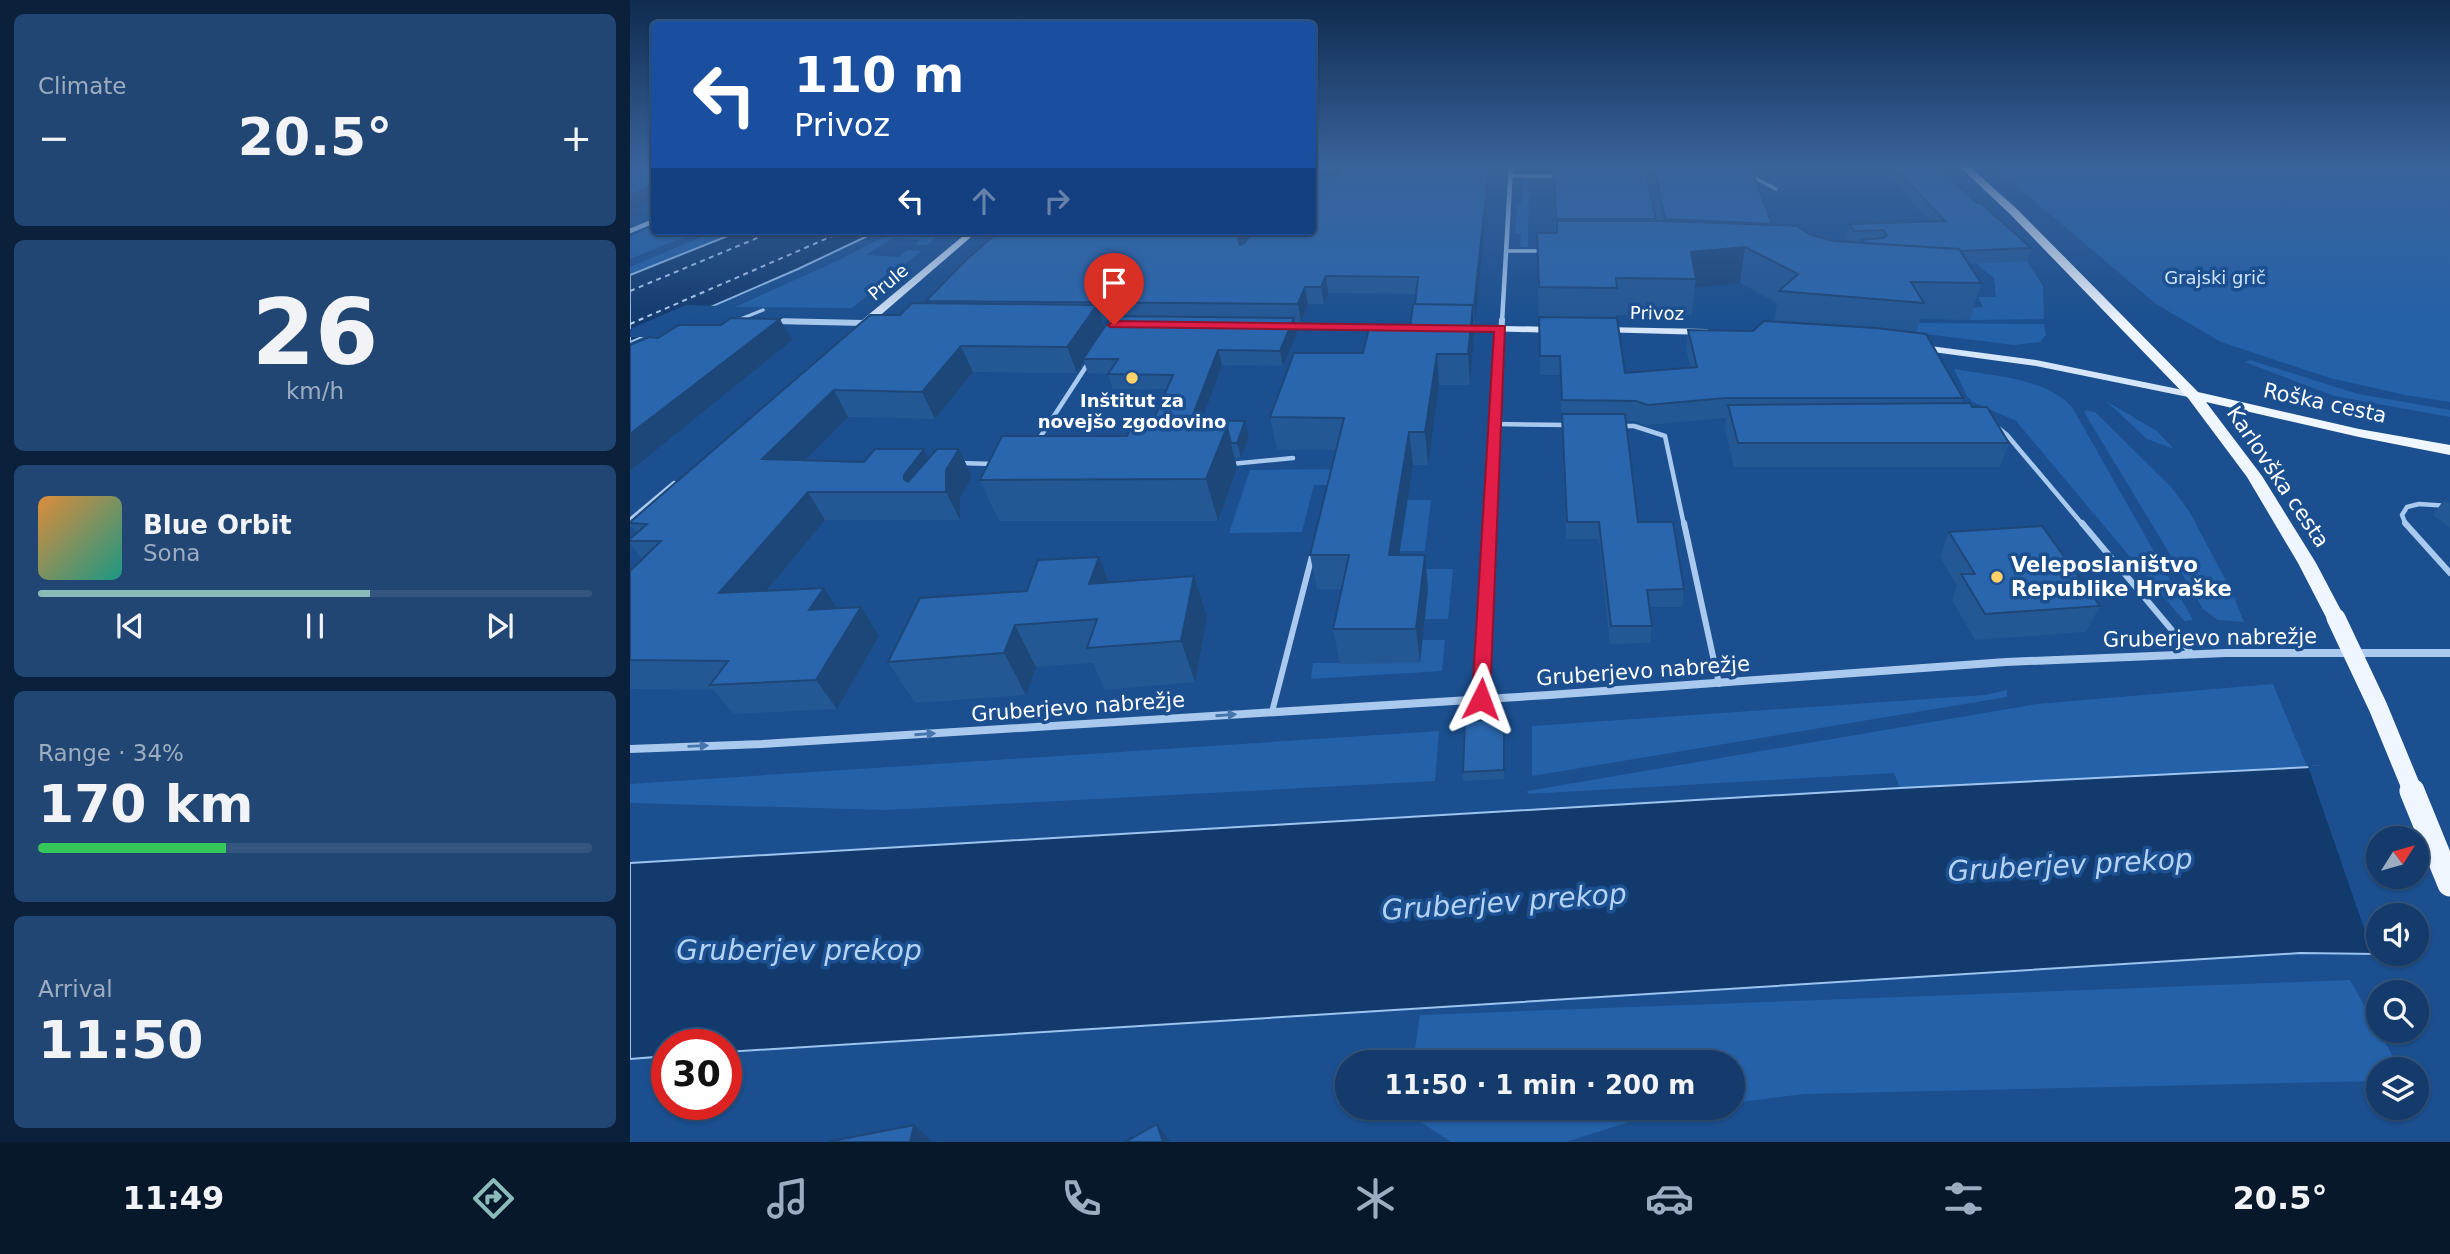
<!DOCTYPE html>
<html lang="en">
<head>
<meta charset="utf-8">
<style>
  body { margin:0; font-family:"DejaVu Sans",sans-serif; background:#214673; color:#f1f3f6; height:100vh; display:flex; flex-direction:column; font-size:26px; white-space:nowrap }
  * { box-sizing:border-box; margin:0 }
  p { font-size:23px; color:#9dadc1 }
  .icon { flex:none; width:38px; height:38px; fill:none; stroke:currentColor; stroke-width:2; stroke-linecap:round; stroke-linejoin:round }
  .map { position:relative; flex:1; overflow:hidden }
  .sheet { display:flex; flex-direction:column; gap:14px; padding:14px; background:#0b203b; width:630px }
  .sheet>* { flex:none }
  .hud { position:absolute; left:21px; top:21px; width:665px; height:214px; border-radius:7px; box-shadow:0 2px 5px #0004,0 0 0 2px #33557e; background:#1a4fa0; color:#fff; overflow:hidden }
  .needle { width:46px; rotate:53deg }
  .buttons { position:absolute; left:1736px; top:826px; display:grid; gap:14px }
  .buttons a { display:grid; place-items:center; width:63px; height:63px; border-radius:50%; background:#143b6b; box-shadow:0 2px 5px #0004,0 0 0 2px #33557e; font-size:35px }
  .speed { position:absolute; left:21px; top:1029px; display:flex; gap:14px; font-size:35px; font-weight:700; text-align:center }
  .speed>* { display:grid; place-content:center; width:91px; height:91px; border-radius:50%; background:#143b6b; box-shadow:0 2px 5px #0004,0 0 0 2px #33557e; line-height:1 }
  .speed .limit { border:10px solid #d22; background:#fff; color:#111 }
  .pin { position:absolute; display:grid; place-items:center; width:60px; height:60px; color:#fff; margin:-72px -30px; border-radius:50% 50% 50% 0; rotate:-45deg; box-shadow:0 0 7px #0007 }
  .pin .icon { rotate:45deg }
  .me { position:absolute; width:77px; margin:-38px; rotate:3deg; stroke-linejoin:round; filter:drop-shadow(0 0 5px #0008) }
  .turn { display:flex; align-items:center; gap:24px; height:147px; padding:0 28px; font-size:32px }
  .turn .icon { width:91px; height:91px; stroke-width:2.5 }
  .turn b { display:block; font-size:49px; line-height:60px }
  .lanes { display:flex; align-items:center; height:66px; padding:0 28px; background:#0003; justify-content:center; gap:35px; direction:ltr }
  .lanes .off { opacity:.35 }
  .big { font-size:52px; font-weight:700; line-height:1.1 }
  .sheet .widget { flex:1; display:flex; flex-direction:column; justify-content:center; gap:10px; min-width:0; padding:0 24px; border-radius:10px; background:#214673 }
  .sheet .dial { align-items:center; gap:0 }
  .dial b { font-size:91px; line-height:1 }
  .song { display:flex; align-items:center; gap:21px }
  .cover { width:84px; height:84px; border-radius:10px; background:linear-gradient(135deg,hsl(30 70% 55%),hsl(170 70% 35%)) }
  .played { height:7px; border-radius:4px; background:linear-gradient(90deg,#8bbbb9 60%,#33557e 60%) }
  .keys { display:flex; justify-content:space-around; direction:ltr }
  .heat { display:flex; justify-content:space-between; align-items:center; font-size:38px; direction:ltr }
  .charge { height:10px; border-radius:5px; background:linear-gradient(90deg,#34c759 34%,#33557e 0) }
  .trip { position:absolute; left:705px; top:1050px; width:410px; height:70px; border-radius:35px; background:#143b6b; box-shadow:0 2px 5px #0004,0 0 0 2px #33557e; font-weight:700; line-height:70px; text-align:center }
  .tabs { display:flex; height:112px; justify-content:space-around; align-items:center; background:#08182b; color:#9dadc1 }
  .tabs .icon { width:49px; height:49px }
  .tabs .selected { color:#8bbbb9 }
  .tabs b { font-size:32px; color:#f1f3f6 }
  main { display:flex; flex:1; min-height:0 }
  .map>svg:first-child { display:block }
  .green { fill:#2461a8 }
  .water { fill:#123a6d; stroke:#9cc4f0; stroke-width:2; fill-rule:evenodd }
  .pier { fill:#1b4f8f; fill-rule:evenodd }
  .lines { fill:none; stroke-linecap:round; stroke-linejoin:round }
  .ferry { stroke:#b5d3f5; stroke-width:2; stroke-dasharray:5 4.5; stroke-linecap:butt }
  .lane-far2 { stroke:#a9c9ee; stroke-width:3.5 }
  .lane-far1 { stroke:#a9c9ee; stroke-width:4.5 }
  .lane { stroke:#a9c9ee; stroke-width:6 }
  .street-far2 { stroke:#a9c9ee; stroke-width:4.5 }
  .street-far1 { stroke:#a9c9ee; stroke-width:6 }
  .street { stroke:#a9c9ee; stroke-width:8 }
  .secondary { fill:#d6e6fa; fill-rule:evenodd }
  .primary { fill:#f0f6ff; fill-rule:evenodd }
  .primary-bridge-far1 { stroke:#f0f6ff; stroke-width:19 }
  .primary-bridge { stroke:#f0f6ff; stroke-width:25 }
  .wall { fill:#245895; fill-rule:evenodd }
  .shaded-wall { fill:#1d4779 }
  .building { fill:#2a66ad; stroke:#1d4779; stroke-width:2 }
  .oneway { fill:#4674ac }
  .route { fill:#e11d48; stroke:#92132f; stroke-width:2 }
  .poi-dot { fill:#ffd166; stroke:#1b4f8f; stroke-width:2.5 }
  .labels { text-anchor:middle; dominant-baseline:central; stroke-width:7; stroke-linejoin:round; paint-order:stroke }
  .far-park-label { font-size:18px; fill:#cfe3fa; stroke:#1b4f8f }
  .far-street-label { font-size:18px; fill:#fff; stroke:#1b4f8f }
  .far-poi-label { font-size:18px; font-weight:bold; fill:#fff; stroke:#1b4f8f }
  .street-label { font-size:21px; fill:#fff; stroke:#1b4f8f }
  .poi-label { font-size:21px; font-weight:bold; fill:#fff; stroke:#1b4f8f; text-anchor:start }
  .near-water-label { font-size:28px; font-style:italic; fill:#b5d3f5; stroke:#1b4f8f }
</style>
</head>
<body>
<main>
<section class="sheet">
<div class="widget"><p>Climate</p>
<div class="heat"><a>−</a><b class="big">20.5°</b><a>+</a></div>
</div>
<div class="widget dial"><b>26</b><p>km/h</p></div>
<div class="widget">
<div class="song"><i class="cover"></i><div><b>Blue Orbit</b><p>Sona</p></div></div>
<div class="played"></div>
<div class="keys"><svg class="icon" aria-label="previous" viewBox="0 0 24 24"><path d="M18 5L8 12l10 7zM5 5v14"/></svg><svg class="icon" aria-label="pause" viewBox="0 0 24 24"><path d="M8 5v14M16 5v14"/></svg><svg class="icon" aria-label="next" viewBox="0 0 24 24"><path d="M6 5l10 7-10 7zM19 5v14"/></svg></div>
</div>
<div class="widget"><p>Range · 34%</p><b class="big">170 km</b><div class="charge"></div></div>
<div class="widget"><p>Arrival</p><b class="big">11:50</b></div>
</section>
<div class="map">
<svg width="1820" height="1142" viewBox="0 0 1820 1142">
  <rect width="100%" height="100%" fill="#1b4f8f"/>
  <path class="green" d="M1363 166H1820V402L1775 395 1700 378 1591 342 1526 304Z
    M893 178H899L898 247H890L891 234 885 233 887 205H892Z
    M24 226V231H69L0 259V236Z
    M86 231H110L0 275V267Z
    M265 231H314L297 245H285L291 239 263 238 236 255 269 257 277 250 291 251 222 308 105 307 209 260Z
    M1397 261 1413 286 1414 319 1340 320 1333 308 1353 307 1348 297H1366L1364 278 1345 263Z
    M1199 322 1414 324 1416 335 1410 342 1384 345Z
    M1620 360 1728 394 1820 410V417L1704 396 1615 362Z
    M1324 369C1362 376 1414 377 1442 407L1563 620 1554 621 1386 421 1343 402 1337 396Z
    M1476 401 1527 431 1544 449 1517 439Z
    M1457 410 1466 413 1541 487 1559 511 1601 590 1614 622 1588 620 1573 609 1454 412Z
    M708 469 704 485H684L672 532 599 533 620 470Z
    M777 500H801L795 551H768Z
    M766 569H823L818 619H794Z
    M792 640H815L812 671 681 679 683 663H790Z
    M1643 684 1678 769 1270 788 1264 773 898 794 897 791 1407 704Z
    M1377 690V697L902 776V726L1355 695Z
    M809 731 805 781 257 810 0 803V784Z
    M1720 980 1770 1069H1748V1081L1174 1094 1103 1103 1102 1062H783L790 1015Z
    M777 1108H1064L1030 1112 936 1142H821L776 1112Z"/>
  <path class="water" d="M110 231H248L168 269 0 342V275Z
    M1820 760 1787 954V915H1748V954L1670 953 96 1052V1045H37V1056L0 1059V863L1270 788ZM1748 838H1787V877H1748Z"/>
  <path class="pier" d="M56 305 91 306 20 337H0V329Z
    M1820 756V958L1744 957 1678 766ZM1748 838H1787V877H1748ZM1748 915H1787V954H1748Z"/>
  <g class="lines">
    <path class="ferry" d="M0 291 144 231
      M0 324 214 231"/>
    <path class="lane-far2" d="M1119 175 1146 189
      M881 176H930
      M876 251H915
      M108 320 133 310"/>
    <path class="lane-far1" d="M866 424 938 425
      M990 426H1004L1035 436 1054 525
      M1366 426 1377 435 1453 525
      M407 442 459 362
      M328 463 364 464
      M601 464 663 458
      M1776 525 1772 515 1777 507 1789 504 1820 506"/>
    <path class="lane" d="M1054 523 1089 684
      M1452 523 1562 654
      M1775 523 1820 573
      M642 712 682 556"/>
    <path class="street-far2" d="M0 231 24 221
      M143 321 170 322
      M872 322 881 166"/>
    <path class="street-far1" d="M143 321 235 323
      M0 521 44 484
      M861 525 872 320"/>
    <path class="street" d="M851 699 861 523
      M0 749 132 744 919 695 1376 662 1596 653H1820"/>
    <path class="secondary" d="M339 231H348L239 325H231V321Z
      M649 324 779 325 784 328 779 331 645 329V325Z
      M827 325 926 327 931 330 926 333 823 330 822 328Z
      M971 327 1077 329 1082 332 1077 335 967 332 966 330Z
      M1285 344 1406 360 1563 392 1569 395 1563 398 1406 366 1281 349V345Z"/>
    <path class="primary" d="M1329 166H1339L1388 210 1568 392 1729 429 1820 445V455L1729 437 1576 402 1632 476 1686 563 1715 618 1713 623H1699L1668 563 1617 477 1558 398 1380 214Z"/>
    <path class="primary-bridge-far1" d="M1706 618 1748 707 1783 792"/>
    <path class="primary-bridge" d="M1782 791 1820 884"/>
  </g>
  <path class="wall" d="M861 166 845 324H844V335L840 385H809L798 465H783L769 555 798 589 790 663 710 664 703 629 712 589H687L680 555 706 450H647L640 417 733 353 780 328 786 294 698 293 694 304H678L671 322H665L667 333 653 366 592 365 571 420 615 421 619 436 611 458H605L607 468 588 521H369L350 480 497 436 520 428 537 389H483L478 374 458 373 454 362 447 373 343 372 305 419 218 417 176 460 234 462 294 449 299 458 329 449 342 477 330 498V520H195L137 591 208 609 249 636 207 709 104 714 83 690 0 689V571L12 559 0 543V539L7 533 0 525V522L270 315 297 303 296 301 682 231 708 176ZM471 320H479L474 328Z
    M922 166H1120L1142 225 1204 241 1220 242 1216 237 1219 224 1300 221 1249 166H1308L1347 203 1401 248 1397 261 1339 264 1351 283 1340 320 1290 319 1286 333 1333 398 1331 403 1342 407 1379 443 1370 467H1104L1095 429 1096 418 1016 425 1004 421H996L1008 522 1054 589 1052 607H1019L1022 626 1020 643 980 644 969 539H936L930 375H910L907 233H925ZM1023 185 1022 194 1027 221H1026L1019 186ZM1110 283 1147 303 1144 322 1123 331 1058 330 1056 349 1061 368 995 373 986 315H1062L1065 288Z
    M1813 501 1820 502V528L1803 515Z
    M1319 532 1470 606 1456 632 1345 640 1322 600 1327 586 1310 557Z
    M469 557 479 583 564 576 577 617 565 682 475 690 463 663 406 667 396 695 285 703 258 662 397 591Z
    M874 719V779L833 781V772Z"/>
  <path class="shaded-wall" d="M859 166H861L845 324 844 306Z
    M1019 166H1040L1024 168 1023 185 1017 186Z
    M24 186V202L9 208 14 214 0 219V195Z
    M612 231H625L611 255 608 239Z
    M1115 247 1110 283 1065 288 1066 279 1061 252Z
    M696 276 698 293 694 304 691 287Z
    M675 287 678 304 671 322 668 304Z
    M467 305 475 330 453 359 454 362 447 373 437 347Z
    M843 305 844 335 840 385 838 354Z
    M664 318 667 333 653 366 650 351Z
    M150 319 162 340 0 471V434Z
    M331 346 343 372 305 419 292 392Z
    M588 350 592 365 566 436 561 420Z
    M807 354 809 385 798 465 795 432Z
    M204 390 218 417 149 487 132 459Z
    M615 421 619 436 611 458 607 443Z
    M597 427 607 468 588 521 576 479Z
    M779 432 783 465 764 589 759 555Z
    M294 449 308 477 297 492 274 479V475Z
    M329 449 342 477 330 498V520L316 492V470Z
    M178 492 195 520 111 622 89 593Z
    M795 555 798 589 790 663 786 629Z
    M469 557 485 598 459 584Z
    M564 576 577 617 565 682 551 641Z
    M194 588 213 617 179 610Z
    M231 607 249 636 207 709 186 680Z
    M385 625 406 667 396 695 374 653Z
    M527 1124 540 1142H533Z
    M284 1125 303 1142H280Z"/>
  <path class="building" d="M0 166H24V186L0 195Z
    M713 166H859L844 306H843V305L785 304 788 277 696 276 691 287H675L668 304 296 301 336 260 369 231H612L608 239 610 245 615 243 622 231H682V176H708Z
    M924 166H1005L1015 168 1026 219H926Z
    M1034 166H1120L1142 224 1035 219 1024 168Z
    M1263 166H1308L1347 203H1351L1401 248 1331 251 1329 249 1233 243 1231 240 1253 238 1257 235 1253 230 1224 231 1219 224 1315 221Z
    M927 221H1032L1167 226 1181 235 1204 241 1329 249 1351 283 1281 282 1294 303 1149 291 1168 274 1115 247 1061 252 1066 279 986 278 987 288 909 287 907 233H927Z
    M282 303 467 305 437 347 331 346 292 392 204 390 132 459 234 462 245 449H294L274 475V479L278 482 307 449H329L316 470V492H178L89 593 194 588 179 610 231 607 186 680 80 685 98 661 0 660V571L31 541H0V539L17 524 0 523V522L240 315H270Z
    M783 304 843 305 838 354H807L795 432H779L759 555H795L786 629H703L719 555H680L714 418 640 417 664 353H733L739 328H780Z
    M482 316 664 318 650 351 588 350 561 420 615 421 607 443H601L597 427 520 428 543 375 478 374 488 359H453Z
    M909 317 987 318 995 373 1067 367 1058 330 1123 331 1134 321 1246 328 1296 334 1333 398H1095L1018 405 1006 401 932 400 930 356H910Z
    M101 318 150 319 0 434V345L19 337 28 338 49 325H91Z
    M1340 403 1342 407H1357L1379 443H1108L1098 405Z
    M932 414H995L1008 522H1043L1054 589 1017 590 1022 626H981L969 522H937Z
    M597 427 576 479 350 480 372 436H497L501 428Z
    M1412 526 1470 606 1355 614 1331 574H1345L1319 532Z
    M469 557 459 584 564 576 551 641 457 648 467 619 385 625 374 653 258 662 290 598 397 591 408 560Z
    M874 719V770L833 772 835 721Z
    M527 1124 533 1142H495Z
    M284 1125 280 1142H197Z"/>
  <defs><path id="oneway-solid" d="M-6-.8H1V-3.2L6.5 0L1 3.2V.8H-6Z" transform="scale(1.75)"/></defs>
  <g class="oneway">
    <use href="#oneway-solid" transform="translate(596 715) rotate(-4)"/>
    <use href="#oneway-solid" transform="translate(295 734) rotate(-4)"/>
    <use href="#oneway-solid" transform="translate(68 746) rotate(-2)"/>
  </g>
  <linearGradient id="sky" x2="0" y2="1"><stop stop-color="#0f2b4f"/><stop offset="0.51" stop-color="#39639b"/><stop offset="1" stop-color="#39639b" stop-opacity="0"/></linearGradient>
  <rect width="1820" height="325" fill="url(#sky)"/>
  <path class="route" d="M484 321 875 326 860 699 857 704H844L842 699 864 332 480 327 478 325Z"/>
  <g class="poi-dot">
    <circle cx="502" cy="378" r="7"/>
    <circle cx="1367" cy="577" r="7"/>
  </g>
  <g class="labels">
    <g class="far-park-label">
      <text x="1585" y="277">Grajski grič</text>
    </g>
    <g class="far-street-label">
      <text transform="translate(258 282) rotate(-40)">Prule</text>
      <text transform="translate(1027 313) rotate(1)">Privoz</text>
    </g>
    <g class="far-poi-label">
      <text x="502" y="400">Inštitut za<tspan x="502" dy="21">novejšo zgodovino</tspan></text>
    </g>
    <g class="street-label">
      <text transform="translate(1695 403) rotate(12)">Roška cesta</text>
      <text transform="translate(1648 477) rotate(56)">Karlovška cesta</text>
      <text transform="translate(1580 638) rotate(-1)">Gruberjevo nabrežje</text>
      <text transform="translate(1013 671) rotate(-4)">Gruberjevo nabrežje</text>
      <text transform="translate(448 707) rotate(-4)">Gruberjevo nabrežje</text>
    </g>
    <g class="poi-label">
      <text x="1381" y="565">Veleposlaništvo<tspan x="1381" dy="24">Republike Hrvaške</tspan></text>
    </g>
    <g class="near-water-label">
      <text transform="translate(1440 865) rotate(-3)">Gruberjev prekop</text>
      <text transform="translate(874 902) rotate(-4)">Gruberjev prekop</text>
      <text x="169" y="950">Gruberjev prekop</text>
    </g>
  </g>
</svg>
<div class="buttons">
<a><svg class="needle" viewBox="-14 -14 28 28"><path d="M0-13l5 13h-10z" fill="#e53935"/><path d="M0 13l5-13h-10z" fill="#9dadc1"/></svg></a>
<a><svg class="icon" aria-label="sound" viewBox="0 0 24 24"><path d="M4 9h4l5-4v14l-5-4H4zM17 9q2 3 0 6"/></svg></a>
<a><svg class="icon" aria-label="search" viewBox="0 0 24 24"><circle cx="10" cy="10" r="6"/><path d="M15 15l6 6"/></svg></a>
<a><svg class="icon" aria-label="layers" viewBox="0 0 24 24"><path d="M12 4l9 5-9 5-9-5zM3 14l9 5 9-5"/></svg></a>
</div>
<div class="speed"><div class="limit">30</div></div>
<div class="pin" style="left:484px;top:325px;background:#d93025"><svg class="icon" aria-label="arrive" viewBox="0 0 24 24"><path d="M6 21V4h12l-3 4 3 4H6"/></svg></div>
<svg class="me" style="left:851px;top:699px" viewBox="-20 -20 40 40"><path d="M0-17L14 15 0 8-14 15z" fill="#e11d48" stroke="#fff" stroke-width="4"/></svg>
<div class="trip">11:50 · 1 min · 200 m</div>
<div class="hud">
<div class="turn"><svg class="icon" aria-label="left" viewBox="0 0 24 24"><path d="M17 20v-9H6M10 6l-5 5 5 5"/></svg><div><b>110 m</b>Privoz</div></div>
<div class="lanes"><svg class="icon" aria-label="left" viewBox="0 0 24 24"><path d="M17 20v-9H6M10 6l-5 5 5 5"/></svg><svg class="icon off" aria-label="ahead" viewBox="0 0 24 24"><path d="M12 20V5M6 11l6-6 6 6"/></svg><svg class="icon off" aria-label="right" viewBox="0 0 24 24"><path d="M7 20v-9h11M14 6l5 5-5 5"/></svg></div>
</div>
</div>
</main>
<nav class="tabs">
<b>11:49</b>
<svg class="icon selected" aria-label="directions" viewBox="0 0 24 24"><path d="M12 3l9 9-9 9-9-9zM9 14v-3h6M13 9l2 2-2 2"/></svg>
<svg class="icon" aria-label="music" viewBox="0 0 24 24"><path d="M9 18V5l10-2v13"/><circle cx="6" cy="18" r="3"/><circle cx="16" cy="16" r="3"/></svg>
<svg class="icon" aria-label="phone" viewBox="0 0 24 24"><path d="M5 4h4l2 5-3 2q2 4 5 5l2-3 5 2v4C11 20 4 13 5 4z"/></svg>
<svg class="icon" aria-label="climate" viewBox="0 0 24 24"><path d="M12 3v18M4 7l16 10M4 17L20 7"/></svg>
<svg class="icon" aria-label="car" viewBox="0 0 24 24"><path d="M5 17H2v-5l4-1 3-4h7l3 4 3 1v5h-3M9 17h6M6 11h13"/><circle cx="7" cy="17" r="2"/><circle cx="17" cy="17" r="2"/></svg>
<svg class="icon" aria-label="filters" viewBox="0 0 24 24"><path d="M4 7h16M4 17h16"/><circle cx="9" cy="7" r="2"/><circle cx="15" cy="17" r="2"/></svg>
<b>20.5°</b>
</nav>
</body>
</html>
